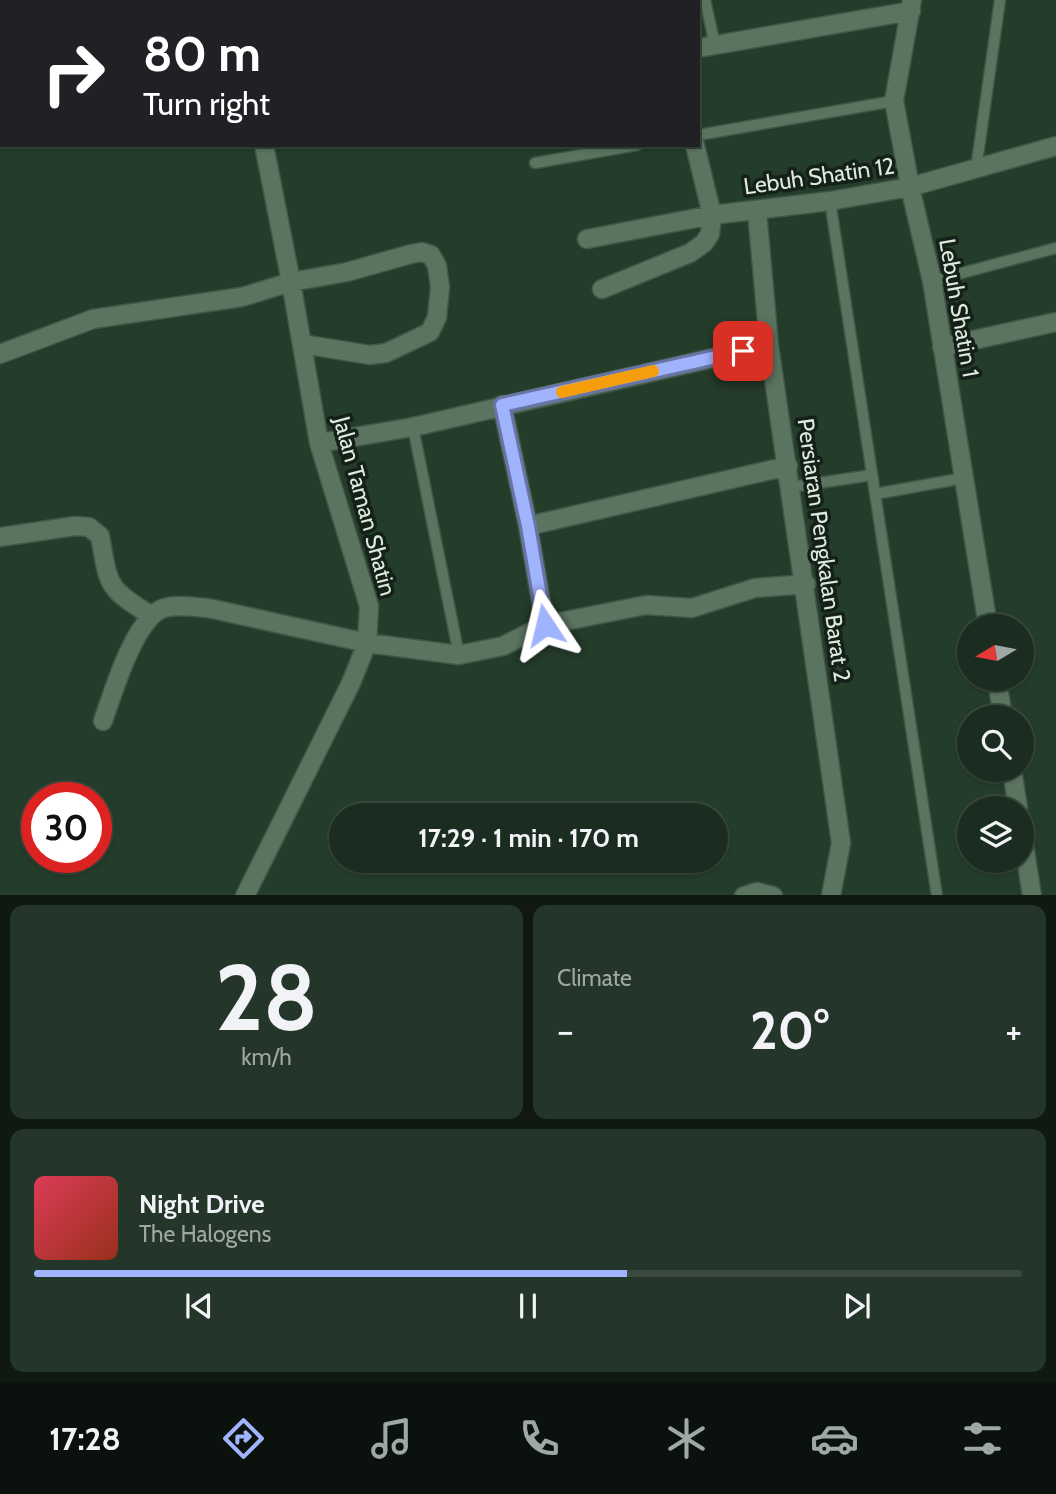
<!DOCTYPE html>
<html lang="en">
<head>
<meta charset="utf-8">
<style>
  body { margin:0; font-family:Cabin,sans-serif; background:#243529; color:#f1f3f6; height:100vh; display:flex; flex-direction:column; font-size:26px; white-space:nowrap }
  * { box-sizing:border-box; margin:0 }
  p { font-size:23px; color:#a0a8a5 }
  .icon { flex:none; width:38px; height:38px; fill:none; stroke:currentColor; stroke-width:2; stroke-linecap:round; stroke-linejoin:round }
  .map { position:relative; height:895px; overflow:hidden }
  .side { display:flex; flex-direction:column; gap:10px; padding:10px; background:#0f1912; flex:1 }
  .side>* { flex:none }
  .guide { position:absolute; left:0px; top:0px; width:700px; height:147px; box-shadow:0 2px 5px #0004,0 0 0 2px #39493e; background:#202124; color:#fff; overflow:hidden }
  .needle { width:46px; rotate:260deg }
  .controls { position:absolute; left:957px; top:614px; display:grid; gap:14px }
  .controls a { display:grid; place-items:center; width:77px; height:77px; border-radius:50%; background:#1b2d20; box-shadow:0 2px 5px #0004,0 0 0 2px #39493e; font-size:35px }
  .speed { position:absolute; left:21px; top:782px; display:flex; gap:14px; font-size:35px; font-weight:700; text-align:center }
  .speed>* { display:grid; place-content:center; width:91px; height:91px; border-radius:50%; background:#1b2d20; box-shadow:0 2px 5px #0004,0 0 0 2px #39493e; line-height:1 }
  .speed .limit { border:10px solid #d22; background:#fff; color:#111 }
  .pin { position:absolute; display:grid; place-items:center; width:60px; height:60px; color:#fff; margin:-30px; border-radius:14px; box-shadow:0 4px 10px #0006 }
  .me { position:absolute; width:77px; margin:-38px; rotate:350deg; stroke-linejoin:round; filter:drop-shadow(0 0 5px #0008) }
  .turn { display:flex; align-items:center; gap:24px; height:147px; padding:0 28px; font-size:32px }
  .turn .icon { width:91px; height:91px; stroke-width:2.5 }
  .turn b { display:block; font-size:49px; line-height:60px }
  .big { font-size:52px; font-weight:700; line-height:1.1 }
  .side .widget { flex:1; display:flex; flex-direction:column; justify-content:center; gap:10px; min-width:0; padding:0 24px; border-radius:14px; background:#243529 }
  .side .dial { align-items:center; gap:0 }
  .dial b { font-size:91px; line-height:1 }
  .song { display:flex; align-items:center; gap:21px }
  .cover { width:84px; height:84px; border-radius:10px; background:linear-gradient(135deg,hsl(350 70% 55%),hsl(10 70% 35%)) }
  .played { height:7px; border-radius:4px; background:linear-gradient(90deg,#a0b3fd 60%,#39493e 60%) }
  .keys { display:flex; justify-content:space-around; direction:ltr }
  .heat { display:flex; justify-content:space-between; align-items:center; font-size:38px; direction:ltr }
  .side .tiles { flex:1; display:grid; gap:10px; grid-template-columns:1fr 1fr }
  .widget:last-child { grid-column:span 2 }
  .trip { position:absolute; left:329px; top:803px; width:399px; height:70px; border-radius:35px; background:#1b2d20; box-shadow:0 2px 5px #0004,0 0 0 2px #39493e; font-weight:700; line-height:70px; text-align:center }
  .dock { display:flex; height:112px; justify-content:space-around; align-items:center; background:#0b120d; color:#a0a8a5 }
  .dock .icon { width:49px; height:49px }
  .dock .current { color:#a0b3fd }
  .dock b { font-size:32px; color:#f1f3f6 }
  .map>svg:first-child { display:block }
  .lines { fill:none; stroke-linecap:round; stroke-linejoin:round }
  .service-casing { stroke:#425647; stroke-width:13 }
  .minor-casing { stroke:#425647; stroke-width:21 }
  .service { stroke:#5b7460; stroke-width:10 }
  .minor { stroke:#5b7460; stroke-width:18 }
  .route-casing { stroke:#6874a4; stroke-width:18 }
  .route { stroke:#a0b3fd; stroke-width:12 }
  .slow { stroke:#f59e0b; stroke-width:12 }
  .labels { text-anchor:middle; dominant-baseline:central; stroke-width:7; stroke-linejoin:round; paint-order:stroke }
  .street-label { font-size:23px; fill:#ddebdf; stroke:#152018 }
</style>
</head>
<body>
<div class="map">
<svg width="1056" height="896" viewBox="0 0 1056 896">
  <rect width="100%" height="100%" fill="#243c2a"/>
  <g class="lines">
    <defs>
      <path id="service" d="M332 0 333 2
        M508 0 509 2
        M705 0 715 45
        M698 135 894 101
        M535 163 637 145
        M976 169 1000 0
        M830 201 937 896
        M932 281 1056 248
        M413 427 459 655
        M791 487 872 475
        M875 494 964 478"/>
      <path id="minor" d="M235 0V2
        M422 0 423 2
        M590 0V2
        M912 0 894 101 910 187 932 281 988 626
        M348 2 357 0
        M698 48 911 11
        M757 211 769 345 841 843 831 896
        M587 239 712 215 830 201 910 187 1056 146
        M602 289 690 253 704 243 710 234 712 215 695 145
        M942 347 1056 322
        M0 354 93 319 242 297 291 282 347 272 411 254 422 252 431 255 437 266 440 287 437 317 430 332 386 353 370 355 302 344
        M319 443 413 427 769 345
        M528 526 788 466
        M0 537 75 526 89 527 100 536C109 586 106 587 150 615
        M545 625 646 605 692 608 755 588 806 584
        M997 679 1003 718
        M103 721C113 693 135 617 164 608 178 604 194 607 208 608L367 643 459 655 503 646 545 625 528 526 502 405
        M1012 770 1018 808
        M1022 832 1032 896
        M245 896 351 683 367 643 369 606 319 443 291 282 264 145
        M744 896 757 892 773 896"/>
    </defs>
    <use href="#service" class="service-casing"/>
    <use href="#minor" class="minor-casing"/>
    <use href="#service" class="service"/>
    <use href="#minor" class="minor"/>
  </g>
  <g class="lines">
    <defs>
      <path id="route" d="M545 625 528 526 502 405 743 351"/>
    </defs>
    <use href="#route" class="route-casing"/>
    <use href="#route" class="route"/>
    <path class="slow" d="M562 392 653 371"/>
  </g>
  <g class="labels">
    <g class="street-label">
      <text transform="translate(819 176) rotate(-8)">Lebuh Shatin 12</text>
      <text transform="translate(959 308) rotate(80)">Lebuh Shatin 1</text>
      <text transform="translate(365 506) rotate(75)">Jalan Taman Shatin</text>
      <text transform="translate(824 550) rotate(82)">Persiaran Pengkalan Barat 2</text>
    </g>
  </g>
</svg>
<div class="controls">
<a><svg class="needle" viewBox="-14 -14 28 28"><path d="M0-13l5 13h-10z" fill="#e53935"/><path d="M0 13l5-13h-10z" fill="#a0a8a5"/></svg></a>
<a><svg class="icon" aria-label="search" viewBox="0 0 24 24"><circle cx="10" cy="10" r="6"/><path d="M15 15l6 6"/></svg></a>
<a><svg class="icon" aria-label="layers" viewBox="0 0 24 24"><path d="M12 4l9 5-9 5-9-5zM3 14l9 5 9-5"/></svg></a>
</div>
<div class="speed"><div class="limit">30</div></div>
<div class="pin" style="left:743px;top:351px;background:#d93025"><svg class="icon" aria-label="arrive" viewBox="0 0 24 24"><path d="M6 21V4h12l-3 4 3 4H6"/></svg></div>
<svg class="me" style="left:545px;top:625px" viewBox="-20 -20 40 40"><path d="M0-17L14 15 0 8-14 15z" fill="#a0b3fd" stroke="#fff" stroke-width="4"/></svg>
<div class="trip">17:29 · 1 min · 170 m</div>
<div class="guide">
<div class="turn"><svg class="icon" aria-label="right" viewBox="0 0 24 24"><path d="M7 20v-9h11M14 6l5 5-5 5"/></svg><div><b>80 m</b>Turn right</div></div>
</div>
</div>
<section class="side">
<div class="tiles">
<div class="widget dial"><b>28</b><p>km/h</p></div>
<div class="widget"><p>Climate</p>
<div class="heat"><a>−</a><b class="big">20°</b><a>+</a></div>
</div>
<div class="widget">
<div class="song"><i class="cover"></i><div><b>Night Drive</b><p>The Halogens</p></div></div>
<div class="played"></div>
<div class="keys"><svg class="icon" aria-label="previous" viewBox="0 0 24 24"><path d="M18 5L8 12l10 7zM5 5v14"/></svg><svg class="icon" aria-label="pause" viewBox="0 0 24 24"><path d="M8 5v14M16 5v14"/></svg><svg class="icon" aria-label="next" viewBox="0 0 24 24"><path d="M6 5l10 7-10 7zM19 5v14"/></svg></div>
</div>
</div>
</section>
<nav class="dock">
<b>17:28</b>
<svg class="icon current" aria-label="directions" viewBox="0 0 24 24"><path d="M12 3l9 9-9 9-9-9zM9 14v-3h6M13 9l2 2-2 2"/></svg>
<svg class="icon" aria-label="music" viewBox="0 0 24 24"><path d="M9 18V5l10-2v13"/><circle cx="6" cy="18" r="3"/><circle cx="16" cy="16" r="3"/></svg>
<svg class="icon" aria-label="phone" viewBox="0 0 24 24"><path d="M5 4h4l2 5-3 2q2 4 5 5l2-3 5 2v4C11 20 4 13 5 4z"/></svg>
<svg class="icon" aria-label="climate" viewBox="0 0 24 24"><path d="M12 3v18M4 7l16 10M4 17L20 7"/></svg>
<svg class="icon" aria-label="car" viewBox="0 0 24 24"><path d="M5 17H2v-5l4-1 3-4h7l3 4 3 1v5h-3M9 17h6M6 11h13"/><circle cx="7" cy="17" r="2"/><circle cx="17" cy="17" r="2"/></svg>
<svg class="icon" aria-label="filters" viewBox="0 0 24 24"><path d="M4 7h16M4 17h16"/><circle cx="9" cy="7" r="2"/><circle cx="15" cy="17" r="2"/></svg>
</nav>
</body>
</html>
